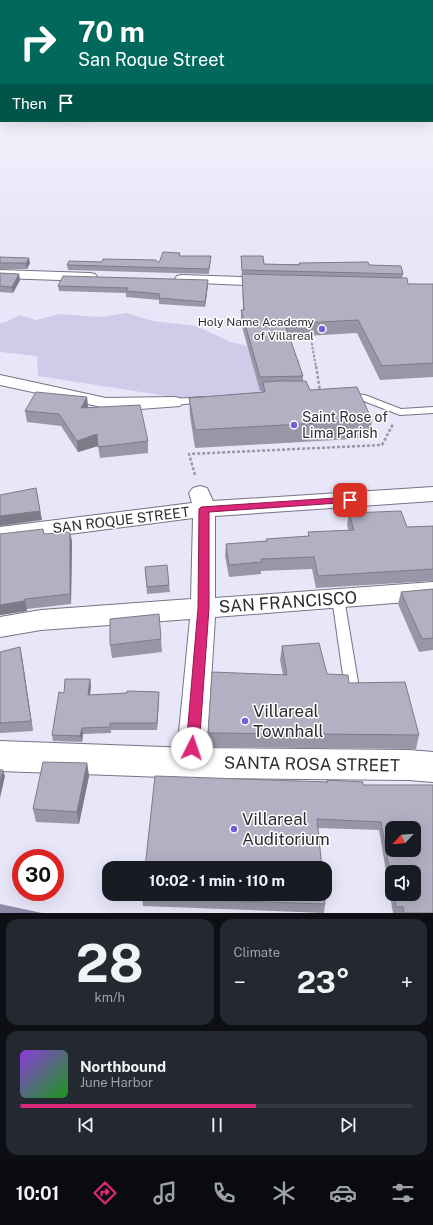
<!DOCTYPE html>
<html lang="en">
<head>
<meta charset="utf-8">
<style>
  body { margin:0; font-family:"Public Sans",sans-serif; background:#242831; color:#f1f3f6; height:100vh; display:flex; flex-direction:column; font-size:15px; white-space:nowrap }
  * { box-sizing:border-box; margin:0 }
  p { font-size:13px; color:#9ea1a6 }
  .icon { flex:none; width:22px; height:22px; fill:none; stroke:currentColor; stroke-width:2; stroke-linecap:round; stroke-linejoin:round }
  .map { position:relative; height:913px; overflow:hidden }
  .drawer { display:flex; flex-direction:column; gap:6px; padding:6px; background:#0d0f14; flex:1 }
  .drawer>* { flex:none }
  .guide { position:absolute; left:0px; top:0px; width:433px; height:122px; box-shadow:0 4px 16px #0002; background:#00695c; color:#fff; overflow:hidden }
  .needle { width:26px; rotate:244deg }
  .controls { position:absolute; left:385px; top:821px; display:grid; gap:8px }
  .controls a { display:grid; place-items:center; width:36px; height:36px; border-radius:8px; background:#171b24; box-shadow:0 4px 16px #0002; font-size:20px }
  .speed { position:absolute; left:12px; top:849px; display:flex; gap:8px; font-size:20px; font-weight:700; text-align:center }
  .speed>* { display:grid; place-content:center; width:52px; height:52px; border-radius:50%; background:#171b24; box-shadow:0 4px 16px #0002; line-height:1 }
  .speed .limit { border:6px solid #d22; background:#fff; color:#111 }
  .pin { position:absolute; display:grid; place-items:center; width:34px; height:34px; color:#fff; margin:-17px; border-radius:8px; box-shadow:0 2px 6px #0006 }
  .me { position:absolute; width:44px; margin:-22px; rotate:4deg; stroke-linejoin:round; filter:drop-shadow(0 0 3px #0008) }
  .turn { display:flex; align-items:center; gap:14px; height:84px; padding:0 12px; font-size:18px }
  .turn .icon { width:52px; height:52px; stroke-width:2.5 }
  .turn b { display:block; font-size:28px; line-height:34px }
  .then { display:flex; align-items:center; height:38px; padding:0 12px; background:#0003; gap:8px; font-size:15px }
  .big { font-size:30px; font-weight:700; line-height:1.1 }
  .drawer .card { flex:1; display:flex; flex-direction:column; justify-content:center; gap:6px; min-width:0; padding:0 14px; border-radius:12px; background:#242831 }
  .drawer .dial { align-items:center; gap:0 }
  .dial b { font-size:52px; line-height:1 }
  .song { display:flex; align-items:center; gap:12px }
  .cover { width:48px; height:48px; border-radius:6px; background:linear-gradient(135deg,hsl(270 70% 55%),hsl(120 70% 35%)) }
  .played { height:4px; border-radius:2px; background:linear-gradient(90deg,#db2777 60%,#363941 60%) }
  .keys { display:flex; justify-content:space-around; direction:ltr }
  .heat { display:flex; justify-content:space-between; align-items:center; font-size:22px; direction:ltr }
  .drawer .tiles { flex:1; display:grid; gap:6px; grid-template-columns:1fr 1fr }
  .card:last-child { grid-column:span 2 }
  .trip { position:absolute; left:102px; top:861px; width:230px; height:40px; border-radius:12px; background:#171b24; box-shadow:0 4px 16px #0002; font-weight:700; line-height:40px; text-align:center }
  .menu { display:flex; height:64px; justify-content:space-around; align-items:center; background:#090b0e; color:#9ea1a6 }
  .menu .icon { width:28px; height:28px }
  .menu .active { color:#db2777 }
  .menu b { font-size:18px; color:#f1f3f6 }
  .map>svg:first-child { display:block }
  .green { fill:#cfccea }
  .water { fill:#8c88a6 }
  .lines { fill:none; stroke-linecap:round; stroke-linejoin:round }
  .lane-casing { stroke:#767486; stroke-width:2 }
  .street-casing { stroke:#767486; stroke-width:2 }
  .secondary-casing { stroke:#767486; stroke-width:2 }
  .path-far1 { stroke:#9998a6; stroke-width:2; stroke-dasharray:2.5 1.5; stroke-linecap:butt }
  .path { stroke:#9998a6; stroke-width:2.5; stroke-dasharray:3 2; stroke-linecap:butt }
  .lane { fill:#fff; fill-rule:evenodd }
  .street { fill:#fff; fill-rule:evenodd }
  .secondary { fill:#fff; fill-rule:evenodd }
  .wall { fill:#9997a7; fill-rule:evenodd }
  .shaded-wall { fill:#7d7b88 }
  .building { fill:#b2b0c2; stroke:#7d7b88; fill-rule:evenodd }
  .route { fill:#db2777; stroke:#8e194d }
  .poi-dot { fill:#785bd5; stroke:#fff; stroke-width:1.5 }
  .labels { text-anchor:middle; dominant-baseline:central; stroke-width:3; stroke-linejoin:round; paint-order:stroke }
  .far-poi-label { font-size:12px; fill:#2d2c33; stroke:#fff; text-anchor:end }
  .poi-label { font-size:14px; fill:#2d2c33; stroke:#fff; text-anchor:start }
  .street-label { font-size:14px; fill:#2d2c33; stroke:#fff }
  .near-street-label { font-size:17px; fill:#2d2c33; stroke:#fff }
  .near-poi-label { font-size:17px; fill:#2d2c33; stroke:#fff; text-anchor:start }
</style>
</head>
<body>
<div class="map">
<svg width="433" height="913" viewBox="0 0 433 913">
  <rect width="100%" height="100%" fill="#e8e6f9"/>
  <path class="green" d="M7 121H94L80 127Z
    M127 313 153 321 196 326 231 342 300 360 298 370 279 391 192 400 38 376 37 356 0 352V323L6 322 19 315 36 320 60 314 100 317Z"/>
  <path class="water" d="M0 904 42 913H0Z"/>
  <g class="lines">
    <defs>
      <path id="lane" d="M348 393 365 395 401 409 433 407V413L400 415 361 400 345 398 343 396 345 394Z
        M203 397 208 400 206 402 174 405 169 402 174 399Z
        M338 593 342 595 344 598 358 682 356 686 351 688 346 686 344 682 332 598 334 595Z"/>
      <path id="street" d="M0 270 90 273 95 274 97 277 95 280 90 281 0 278Z
        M182 275 270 278 275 279 277 282 275 285 270 286 177 282 175 279 177 276Z
        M0 375 106 398 174 397 180 398 183 402 180 406 140 409 106 408 0 385Z
        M200 486 207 488 213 501 433 487V501L215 516V598L433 582V600L215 617 206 763 202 773 191 777 180 773 176 763 190 619 41 630 0 637V617L41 610 191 599 193 518 0 543V527L192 503 189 493 193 488Z"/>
      <path id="secondary" d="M0 741 191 748 409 750 433 752V782L409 780 191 778 0 771Z"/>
    </defs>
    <use href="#lane" class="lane-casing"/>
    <use href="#street" class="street-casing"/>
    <use href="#secondary" class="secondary-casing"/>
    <path class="path-far1" d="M311 339 316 367"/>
    <path class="path" d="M316 366 320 391
      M195 475 189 454 382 445 393 424"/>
    <use href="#lane" class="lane"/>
    <use href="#street" class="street"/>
    <use href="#secondary" class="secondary"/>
  </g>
  <path class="wall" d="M180 256H211L209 274 68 270 67 265 159 263Z
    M0 257 30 263 27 269H0Z
    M241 261 264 264 369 265 403 274 402 278 408 284H433V377L380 380 357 333 289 337 303 376V381L310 390 372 420 370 438 195 448 190 416 189 398 262 392V391H260L241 323V310H243L242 275Z
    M0 273 19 274 20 280 13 293 0 292Z
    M208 285 205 307 159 304V300L126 297V293L59 291 58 286Z
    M87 397 88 407 148 441V453L100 458 98 446 78 452 61 426 27 422 25 411Z
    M349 513 407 527 433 526V581L316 588 312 569 261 571V574L229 577 225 556 226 544 266 541V539L308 537V532L349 531 347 525Z
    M0 534H44L72 541 71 604 27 609V611L0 615Z
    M145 567 169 585 170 592 147 594Z
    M433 589V650L419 652 398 604 401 592Z
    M161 639 162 652 112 658 110 645Z
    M282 646 327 674 349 683 419 735 416 749 209 747 208 733 283 675 280 660Z
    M20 647 22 657 33 731 0 733V652Z
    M90 679 91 686 90 695 159 692V698L157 730H111V733L83 734 82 742 53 741 52 735 64 693Z
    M87 763 89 776 79 824 36 822 33 809Z
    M327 780 363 785 433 913H393L379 830 318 828 145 868 327 782ZM392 872 414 894H392Z
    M142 898 325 904 324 913 143 906Z"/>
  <path class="shaded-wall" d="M29 258 30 263 27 269 26 263Z
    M19 274 20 280 13 293 12 287Z
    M208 280V285L205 307V302Z
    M87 397 88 408H81Z
    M97 434 98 446 78 452 77 441Z
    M36 488 42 520 0 526V516Z
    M70 532 72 541 71 604 70 594Z
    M25 599 27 611 0 615V605Z
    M20 647 22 657 33 731 31 721Z
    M90 679 91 686 89 702 88 695Z
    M159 692V698L157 730V723Z
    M82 728 83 734 82 742 80 736Z
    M87 763 89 776 79 824 77 812Z
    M3 770 5 776 0 798V783Z"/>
  <path class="building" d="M163 252 180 253 179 256H211L209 269 67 265 69 261 102 262 103 259 156 260 159 263Z
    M241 256H263L264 264 300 265 299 263 368 262 369 265 401 266 403 274 242 270Z
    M0 257 29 258 26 263H0Z
    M0 273 19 274 12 287 0 286Z
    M242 274 407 278 408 284H433V363L382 366 358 320 285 324 303 376 260 377 241 310H244Z
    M63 276 208 280 205 302 159 298 160 294 126 291 128 288 58 286Z
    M280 381H306L310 390 357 387 372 420 195 430 189 398 265 392 263 382Z
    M36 392 87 397 81 408 140 405 148 441 98 447 97 434 77 441 59 414 25 411Z
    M36 488 40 511 0 516V495Z
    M401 511 407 527 433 526V569L318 576 314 557 261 559 262 562 229 565 226 544 267 541 266 539 309 536 308 532 354 530 349 513Z
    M43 529 44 534 70 532V594L25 599 24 601 0 605V534Z
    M167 565 169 585 147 587 145 567Z
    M433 589V638L422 639 401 592Z
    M159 614 161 639 110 645V619Z
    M319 643 327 674 348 675 349 683 405 682 419 735 208 733 212 672 287 675 282 646Z
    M20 647 31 721 0 723V652Z
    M65 679H90L88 695 127 693V691L159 692 157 723H110V727L82 728 80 736 52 735 59 692 64 693Z
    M43 762 87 763 77 812 33 809Z
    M0 770H3L0 783Z
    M155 776 328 782 327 780 363 782V785H433V913H404L403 907H396L394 894H414V872H392V885L381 822 317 819 322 868H145ZM392 828H414V850H392Z
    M142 894H324L325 904 142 898Z"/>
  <linearGradient id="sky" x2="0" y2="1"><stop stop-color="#83a2ce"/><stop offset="0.43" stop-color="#f5f4fc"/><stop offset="1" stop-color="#f5f4fc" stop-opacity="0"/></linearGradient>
  <rect width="433" height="224" fill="url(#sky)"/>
  <path class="route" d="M350 497 353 498 355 500 353 502 209 512V608L199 748 197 752 192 754 188 752 186 748 198 608 199 509 201 507Z"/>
  <g class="poi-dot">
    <circle cx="322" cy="329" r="4"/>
    <circle cx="294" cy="425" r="4"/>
    <circle cx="245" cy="721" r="4"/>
    <circle cx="234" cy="829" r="4"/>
  </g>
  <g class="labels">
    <g class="far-poi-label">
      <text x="314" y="322">Holy Name Academy<tspan x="314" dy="14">of Villareal</tspan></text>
    </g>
    <g class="poi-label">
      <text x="302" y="417">Saint Rose of<tspan x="302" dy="16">Lima Parish</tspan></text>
    </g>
    <g class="street-label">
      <text transform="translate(121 520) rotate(-7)">SAN ROQUE STREET</text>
    </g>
    <g class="near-street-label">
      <text transform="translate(288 602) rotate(-4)">SAN FRANCISCO</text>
      <text transform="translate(312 764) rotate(1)">SANTA ROSA STREET</text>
    </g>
    <g class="near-poi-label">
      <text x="253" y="711">Villareal<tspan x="253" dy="20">Townhall</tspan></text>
      <text x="242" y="819">Villareal<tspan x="242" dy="20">Auditorium</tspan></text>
    </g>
  </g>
</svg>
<div class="controls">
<a><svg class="needle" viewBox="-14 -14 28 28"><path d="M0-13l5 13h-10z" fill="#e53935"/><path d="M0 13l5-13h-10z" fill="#9ea1a6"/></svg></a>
<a><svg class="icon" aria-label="sound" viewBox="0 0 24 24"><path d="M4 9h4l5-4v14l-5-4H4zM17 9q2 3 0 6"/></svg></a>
</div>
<div class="speed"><div class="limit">30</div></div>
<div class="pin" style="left:350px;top:500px;background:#d93025"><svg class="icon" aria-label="arrive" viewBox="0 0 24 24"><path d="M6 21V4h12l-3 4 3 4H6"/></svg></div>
<svg class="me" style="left:192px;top:748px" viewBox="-20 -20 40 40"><circle r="19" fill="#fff"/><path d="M0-13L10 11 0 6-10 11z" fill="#db2777"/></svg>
<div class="trip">10:02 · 1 min · 110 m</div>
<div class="guide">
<div class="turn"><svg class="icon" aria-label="right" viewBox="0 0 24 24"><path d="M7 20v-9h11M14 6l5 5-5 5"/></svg><div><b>70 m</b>San Roque Street</div></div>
<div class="then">Then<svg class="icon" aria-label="arrive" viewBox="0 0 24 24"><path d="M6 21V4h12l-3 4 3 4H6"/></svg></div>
</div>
</div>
<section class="drawer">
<div class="tiles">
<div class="card dial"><b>28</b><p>km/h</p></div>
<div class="card"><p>Climate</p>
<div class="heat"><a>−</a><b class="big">23°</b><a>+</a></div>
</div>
<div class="card">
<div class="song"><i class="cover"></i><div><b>Northbound</b><p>June Harbor</p></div></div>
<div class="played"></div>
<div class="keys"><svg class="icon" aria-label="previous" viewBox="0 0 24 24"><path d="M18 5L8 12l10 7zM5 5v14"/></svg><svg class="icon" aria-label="pause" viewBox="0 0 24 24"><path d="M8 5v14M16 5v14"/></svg><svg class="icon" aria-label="next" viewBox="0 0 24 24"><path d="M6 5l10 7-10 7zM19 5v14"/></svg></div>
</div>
</div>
</section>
<nav class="menu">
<b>10:01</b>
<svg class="icon active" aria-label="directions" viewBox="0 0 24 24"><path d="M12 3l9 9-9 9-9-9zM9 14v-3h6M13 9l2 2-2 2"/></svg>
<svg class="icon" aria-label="music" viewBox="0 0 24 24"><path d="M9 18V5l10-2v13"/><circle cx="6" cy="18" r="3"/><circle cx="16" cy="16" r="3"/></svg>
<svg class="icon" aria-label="phone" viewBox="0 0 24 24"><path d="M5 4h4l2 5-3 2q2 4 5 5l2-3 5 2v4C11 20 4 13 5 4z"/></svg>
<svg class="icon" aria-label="climate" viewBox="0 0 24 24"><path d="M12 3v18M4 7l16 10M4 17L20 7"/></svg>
<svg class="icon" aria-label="car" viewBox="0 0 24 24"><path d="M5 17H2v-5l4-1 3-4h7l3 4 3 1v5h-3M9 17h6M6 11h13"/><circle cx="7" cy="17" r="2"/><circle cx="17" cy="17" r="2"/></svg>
<svg class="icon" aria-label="filters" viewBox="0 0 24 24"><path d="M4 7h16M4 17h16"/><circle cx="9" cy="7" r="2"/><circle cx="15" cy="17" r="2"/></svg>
</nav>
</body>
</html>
